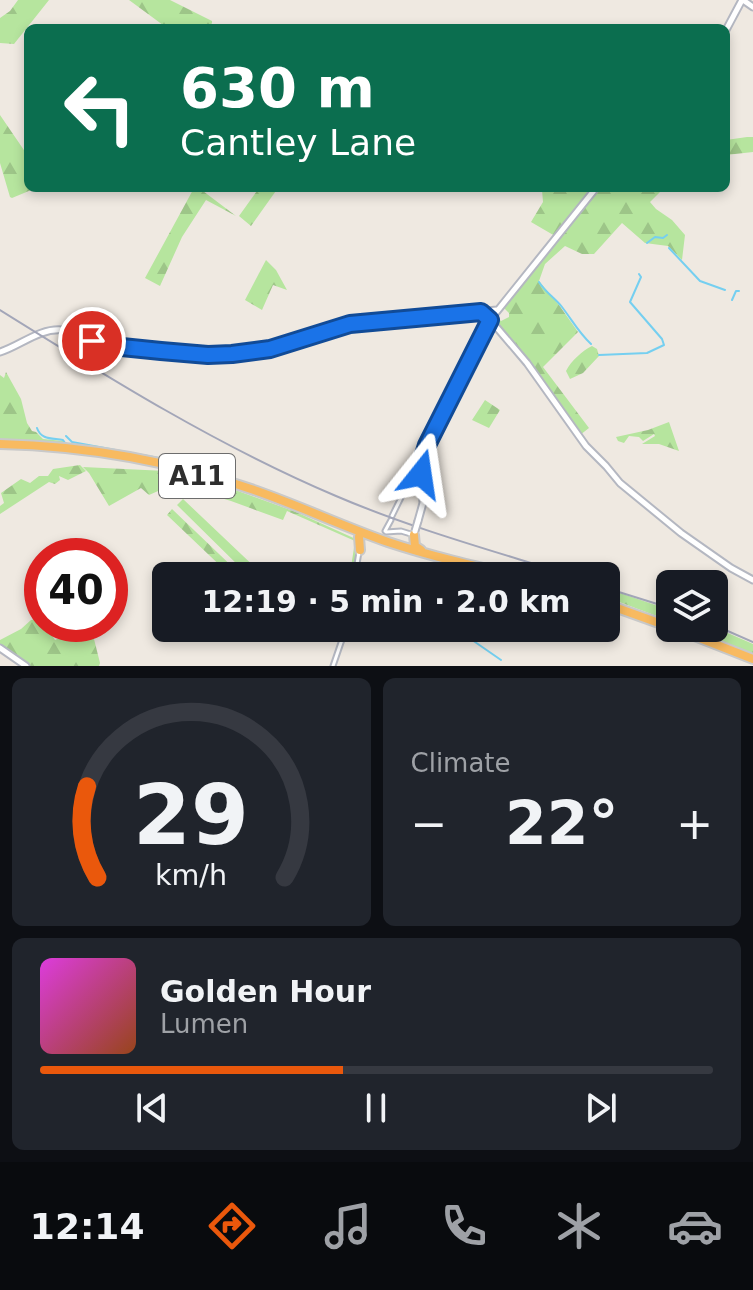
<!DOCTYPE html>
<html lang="en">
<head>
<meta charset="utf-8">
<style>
  body { margin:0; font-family:"DejaVu Sans",sans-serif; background:#20242c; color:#f1f3f6; height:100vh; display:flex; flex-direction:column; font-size:30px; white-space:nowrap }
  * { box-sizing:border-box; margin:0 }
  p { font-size:26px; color:#9ea1a6 }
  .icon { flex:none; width:44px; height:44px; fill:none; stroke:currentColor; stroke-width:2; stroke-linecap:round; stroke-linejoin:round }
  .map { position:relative; height:666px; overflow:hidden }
  .sheet { display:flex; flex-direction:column; gap:12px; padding:12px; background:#0d0f14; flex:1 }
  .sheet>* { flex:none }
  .top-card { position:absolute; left:24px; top:24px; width:706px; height:168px; border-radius:12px; box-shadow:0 4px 12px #0003; background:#0b6e4f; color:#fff; overflow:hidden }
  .tools { position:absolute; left:656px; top:570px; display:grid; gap:16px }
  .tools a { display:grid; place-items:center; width:72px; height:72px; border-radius:12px; background:#171b24; box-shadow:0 4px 12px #0003; font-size:40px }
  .speed { position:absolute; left:24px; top:538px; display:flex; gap:16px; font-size:40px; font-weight:700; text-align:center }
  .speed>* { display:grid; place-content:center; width:104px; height:104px; border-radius:50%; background:#171b24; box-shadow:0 4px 12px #0003; line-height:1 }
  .speed .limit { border:12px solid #d22; background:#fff; color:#111 }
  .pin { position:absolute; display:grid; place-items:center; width:68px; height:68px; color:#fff; margin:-34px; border:4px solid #fff; border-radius:50%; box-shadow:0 2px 8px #0007 }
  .me { position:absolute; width:88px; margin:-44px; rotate:15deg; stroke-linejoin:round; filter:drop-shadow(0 0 6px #0008) }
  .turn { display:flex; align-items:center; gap:28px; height:168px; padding:0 24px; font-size:36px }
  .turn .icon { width:104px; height:104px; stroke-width:2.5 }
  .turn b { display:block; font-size:56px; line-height:68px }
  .big { font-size:60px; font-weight:700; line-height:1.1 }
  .sheet .widget { flex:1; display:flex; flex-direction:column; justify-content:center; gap:12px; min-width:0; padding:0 28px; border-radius:12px; background:#20242c }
  .sheet .dial { align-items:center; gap:0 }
  .dial svg { height:208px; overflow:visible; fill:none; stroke:#363941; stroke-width:7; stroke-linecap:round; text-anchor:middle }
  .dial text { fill:#f1f3f6; stroke:none }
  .song { display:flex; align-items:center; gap:24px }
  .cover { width:96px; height:96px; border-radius:12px; background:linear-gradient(135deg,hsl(300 70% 55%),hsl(20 70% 35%)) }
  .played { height:8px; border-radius:4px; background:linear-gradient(90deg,#ea580c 45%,#363941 45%) }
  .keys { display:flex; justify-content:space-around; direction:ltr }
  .heat { display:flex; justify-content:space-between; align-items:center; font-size:44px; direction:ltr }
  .sheet .tiles { flex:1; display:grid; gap:12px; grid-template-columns:1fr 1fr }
  .widget:last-child { grid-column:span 2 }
  .trip { position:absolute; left:152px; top:562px; width:468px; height:80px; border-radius:12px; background:#171b24; box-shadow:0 4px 12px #0003; font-weight:700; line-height:80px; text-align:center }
  .dock { display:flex; height:128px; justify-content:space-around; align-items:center; background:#090b0e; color:#9ea1a6 }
  .dock .icon { width:56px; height:56px }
  .dock .on { color:#ea580c }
  .dock b { font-size:36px; color:#f1f3f6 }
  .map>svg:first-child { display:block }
  .forest { fill:url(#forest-firs) }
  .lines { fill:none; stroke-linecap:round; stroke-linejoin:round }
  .stream { stroke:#75cff0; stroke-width:2 }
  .minor-casing { stroke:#b4b7c1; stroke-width:7 }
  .tertiary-casing { stroke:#b4b7c1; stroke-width:9 }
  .secondary-casing { stroke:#b4b7c1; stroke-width:9 }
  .trunk-casing { stroke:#c9c9c9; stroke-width:12 }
  .minor { stroke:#fff; stroke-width:3 }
  .tertiary { stroke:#fff; stroke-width:5 }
  .secondary { stroke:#fff; stroke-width:5 }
  .trunk { stroke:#f8ba60; stroke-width:8 }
  .rail { stroke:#a3a6b8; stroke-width:2 }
  .tertiary-bridge-casing { stroke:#b4b7c1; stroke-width:9; stroke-linecap:butt }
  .tertiary-bridge { stroke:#fff; stroke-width:5 }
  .route-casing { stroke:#114b97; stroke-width:20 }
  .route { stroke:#1a73e8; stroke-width:14 }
  .labels { text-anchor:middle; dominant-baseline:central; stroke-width:8; stroke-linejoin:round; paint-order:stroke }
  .shield { fill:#fff; stroke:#6d6d6d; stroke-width:2 }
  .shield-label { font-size:26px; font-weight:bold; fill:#2e2e2e }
</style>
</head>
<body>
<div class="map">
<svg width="753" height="666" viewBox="0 0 753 666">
  <defs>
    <pattern id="forest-firs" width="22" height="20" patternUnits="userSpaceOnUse" patternTransform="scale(2)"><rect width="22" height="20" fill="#b6e59e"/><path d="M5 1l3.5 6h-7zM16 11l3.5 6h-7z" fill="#9dc588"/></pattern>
  </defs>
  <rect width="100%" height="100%" fill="#efe9e1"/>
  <path class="forest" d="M18 0H49L14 44 0 43V18L10 11Z
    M129 0H170L212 21V23L209 28H167Z
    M0 115 28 156V188H36L12 198 10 197 0 163Z
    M747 137H753V152L726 155V140Z
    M194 188H199L236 216 206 200 182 237 160 286 145 278Z
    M259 188H278L251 226 239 216Z
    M539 188H594L555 236 531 222 543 202 542 190Z
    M598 188H664L650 202 656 209 672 220 685 235 682 260 668 246 645 243 622 223 594 254H582L565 246 545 264 539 281 559 305 578 332 543 367 589 428 580 435 493 320 495 315 501 321 509 317V313L503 307Z
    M266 260 276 270 287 290 273 285 262 310 245 300Z
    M592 346 597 349 599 356 583 373 570 379 566 371C571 361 582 351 592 346Z
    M6 372 21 399 27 423 32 431 36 432 43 439 63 441 64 446 0 442V375L4 378Z
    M485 400 500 410 489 428 472 420Z
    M669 422 679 451 659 444H642L655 436 654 434 643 441 639 437 629 436 624 443 618 441 616 437 648 430Z
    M80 465 86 471 68 480 59 476 60 480 55 484 49 482 0 514V506L4 503 1 493 21 479 30 483 39 476H48L53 469Z
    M83 467 166 471 224 486 296 512 358 540 353 576 350 574 355 541 287 511 283 520 231 501 174 484 149 495 141 488 109 506 89 473Z
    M183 499 261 573 260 576H249L177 505Z
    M172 509 242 576H231L167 515Z
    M611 590 670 610V621L614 600Z
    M37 619 43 627 48 629 55 640 79 630V624H86L94 639 100 663 99 666H30L0 645V640L21 629 31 620Z
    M714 627 753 644V654L690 628Z"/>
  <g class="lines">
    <path class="stream" d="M647 243 655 237 663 238 667 235
      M669 248 700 281 725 290
      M539 282C545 292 555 298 562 307 572 320 579 333 591 344
      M732 300 736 291H739
      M599 355 647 353 664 345 662 339 630 302 641 277 639 274
      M37 428C41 440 52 438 63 440L65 443
      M66 436 72 442 175 461
      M462 633 501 660"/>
    <defs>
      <path id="minor" d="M392 516 420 459 423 458
        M391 520 385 531 386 532 401 531 414 535
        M355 576 359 552
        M333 666 346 628"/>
      <path id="tertiary" d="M743 0 753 7
        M726 30 742 0
        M481 312 487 316 527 363 586 446 606 466 620 483 681 533 731 568 753 580
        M0 352C20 346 39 328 62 330 79 332 95 343 112 346L208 355 232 354 270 349 350 324 497 310
        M418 521 423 503 421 474 424 453 490 320 596 188"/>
      <path id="secondary" d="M0 648 26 666"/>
      <path id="trunk" d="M0 444C85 446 171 461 251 489 298 505 342 526 388 542 430 556 474 566 518 576
        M414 535 415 546 421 550
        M359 537 360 550
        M606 604 670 627
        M674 628 753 659"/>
    </defs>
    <use href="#minor" class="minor-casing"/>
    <use href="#tertiary" class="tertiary-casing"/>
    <use href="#secondary" class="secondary-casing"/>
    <use href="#trunk" class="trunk-casing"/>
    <use href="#minor" class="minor"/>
    <use href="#tertiary" class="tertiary"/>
    <use href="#secondary" class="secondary"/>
    <use href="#trunk" class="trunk"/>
    <path class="rail" d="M0 310C109 378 218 446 336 496 413 529 494 551 573 576
      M606 588 670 608
      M714 625 753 642"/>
    <defs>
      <path id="tertiary-bridge" d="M415 531 418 521"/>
    </defs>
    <use href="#tertiary-bridge" class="tertiary-bridge-casing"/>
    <use href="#tertiary-bridge" class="tertiary-bridge"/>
  </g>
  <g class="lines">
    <defs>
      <path id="route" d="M92 341 112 346 161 351 208 355 232 354 270 349 350 324 481 312 490 320 427 445 423 458 421 474"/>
    </defs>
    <use href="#route" class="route-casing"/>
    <use href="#route" class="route"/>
  </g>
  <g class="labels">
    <rect class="shield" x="159" y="454" width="76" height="44" rx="6"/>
    <g class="shield-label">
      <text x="197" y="476">A11</text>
    </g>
  </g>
</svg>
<div class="tools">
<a><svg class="icon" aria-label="layers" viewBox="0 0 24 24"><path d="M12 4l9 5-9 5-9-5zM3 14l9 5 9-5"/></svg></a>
</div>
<div class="speed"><div class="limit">40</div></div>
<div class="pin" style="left:92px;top:341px;background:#d93025"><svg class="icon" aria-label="arrive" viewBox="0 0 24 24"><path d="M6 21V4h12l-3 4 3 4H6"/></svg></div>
<svg class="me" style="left:421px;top:474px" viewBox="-20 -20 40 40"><path d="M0-17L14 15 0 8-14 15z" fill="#1a73e8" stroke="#fff" stroke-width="4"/></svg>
<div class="trip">12:19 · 5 min · 2.0 km</div>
<div class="top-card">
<div class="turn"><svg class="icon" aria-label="left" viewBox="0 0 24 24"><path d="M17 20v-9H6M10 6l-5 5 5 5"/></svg><div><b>630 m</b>Cantley Lane</div></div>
</div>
</div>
<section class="sheet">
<div class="tiles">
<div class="widget dial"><svg viewBox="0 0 100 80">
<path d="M14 69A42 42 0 1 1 86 69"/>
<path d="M14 69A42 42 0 0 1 10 34" stroke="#ea580c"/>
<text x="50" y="56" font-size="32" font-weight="700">29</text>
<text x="50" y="72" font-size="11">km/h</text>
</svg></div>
<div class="widget"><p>Climate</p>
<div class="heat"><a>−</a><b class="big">22°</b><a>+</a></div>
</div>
<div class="widget">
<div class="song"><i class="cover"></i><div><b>Golden Hour</b><p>Lumen</p></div></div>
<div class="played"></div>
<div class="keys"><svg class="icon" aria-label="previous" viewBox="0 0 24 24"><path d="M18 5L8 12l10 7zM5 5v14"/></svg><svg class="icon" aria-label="pause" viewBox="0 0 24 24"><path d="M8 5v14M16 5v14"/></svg><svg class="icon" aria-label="next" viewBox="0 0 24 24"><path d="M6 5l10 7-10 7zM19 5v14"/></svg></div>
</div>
</div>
</section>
<nav class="dock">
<b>12:14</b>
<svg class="icon on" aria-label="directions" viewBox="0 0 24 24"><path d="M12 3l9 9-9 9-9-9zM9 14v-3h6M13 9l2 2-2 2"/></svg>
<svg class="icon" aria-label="music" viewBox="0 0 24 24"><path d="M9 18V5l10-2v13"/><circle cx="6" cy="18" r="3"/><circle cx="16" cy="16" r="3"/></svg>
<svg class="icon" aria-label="phone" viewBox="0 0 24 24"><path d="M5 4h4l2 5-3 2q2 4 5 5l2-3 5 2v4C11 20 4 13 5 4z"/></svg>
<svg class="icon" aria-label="climate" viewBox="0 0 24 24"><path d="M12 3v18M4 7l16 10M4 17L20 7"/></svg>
<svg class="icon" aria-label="car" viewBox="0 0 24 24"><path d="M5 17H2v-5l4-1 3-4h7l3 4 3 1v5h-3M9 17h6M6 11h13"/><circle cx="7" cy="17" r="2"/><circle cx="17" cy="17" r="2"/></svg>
</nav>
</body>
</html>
